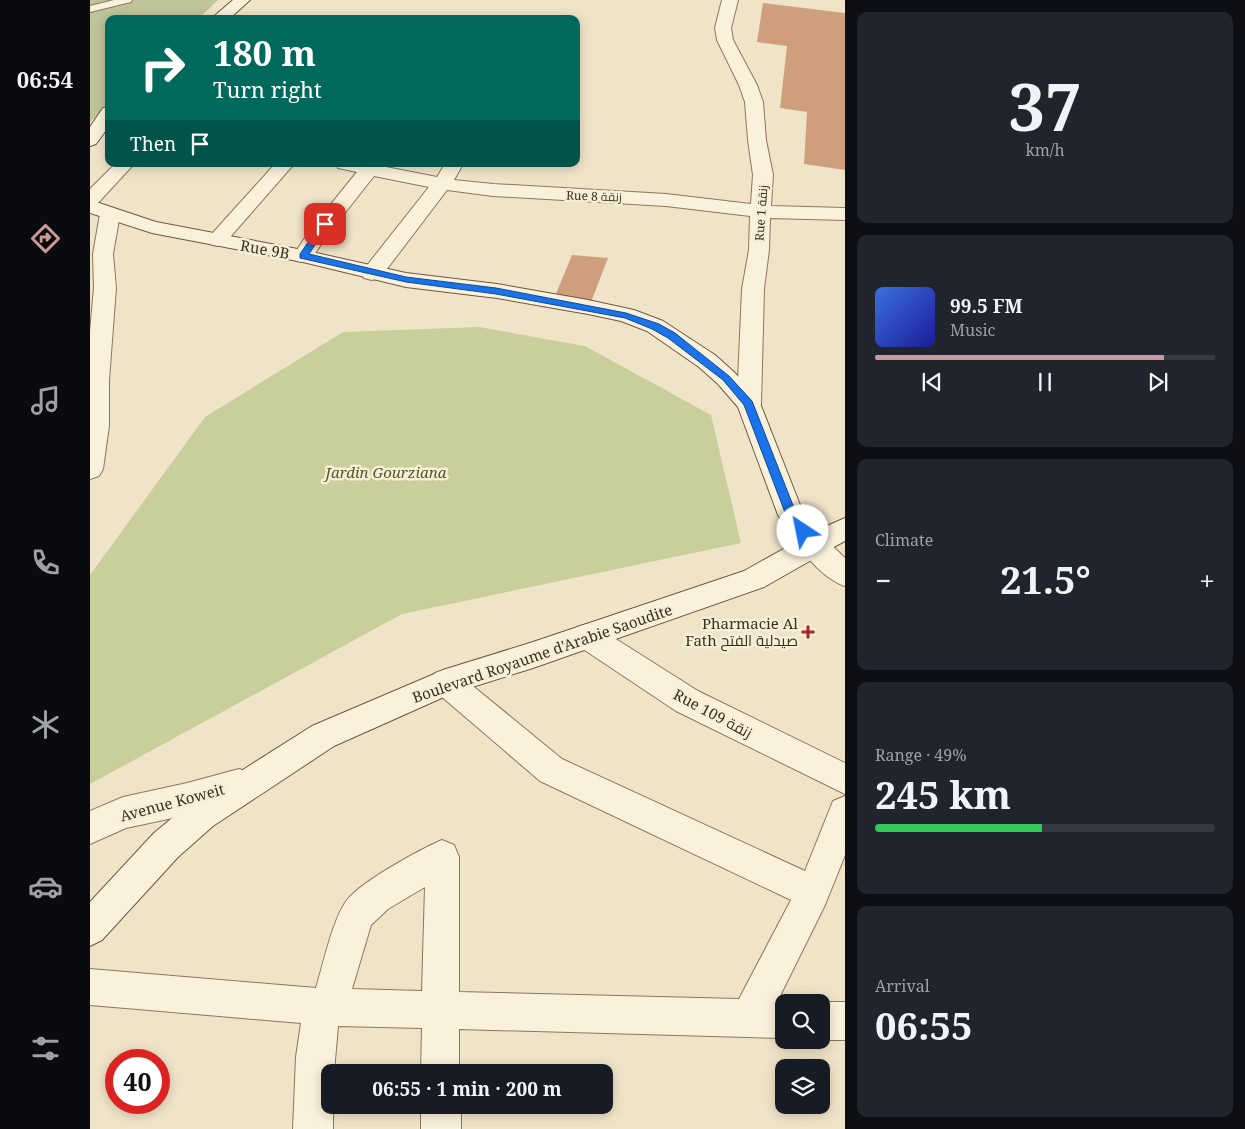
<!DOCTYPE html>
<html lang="en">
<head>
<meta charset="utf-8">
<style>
  body { margin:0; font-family:"Noto Serif",Cairo,serif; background:#20242c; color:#f1f3f6; height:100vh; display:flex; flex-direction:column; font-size:19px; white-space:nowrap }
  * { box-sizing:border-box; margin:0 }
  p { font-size:16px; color:#9ea1a6 }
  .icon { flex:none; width:28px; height:28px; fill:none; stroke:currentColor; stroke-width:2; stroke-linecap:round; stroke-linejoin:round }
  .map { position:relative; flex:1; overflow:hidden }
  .side { display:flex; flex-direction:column; gap:12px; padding:12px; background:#0d0f14; width:400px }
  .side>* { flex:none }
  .guide { position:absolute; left:15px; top:15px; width:475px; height:152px; border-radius:10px; box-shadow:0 2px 12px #0003; background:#00695c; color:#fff; overflow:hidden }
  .tools { position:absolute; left:685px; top:994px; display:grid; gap:10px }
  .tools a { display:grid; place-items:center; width:55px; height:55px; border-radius:10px; background:#171b24; box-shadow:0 2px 12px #0003; font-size:25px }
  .speed { position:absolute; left:15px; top:1049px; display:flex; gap:10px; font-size:25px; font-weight:700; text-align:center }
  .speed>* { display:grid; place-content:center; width:65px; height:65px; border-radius:50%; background:#171b24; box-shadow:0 2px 12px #0003; line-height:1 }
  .speed .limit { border:8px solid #d22; background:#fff; color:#111 }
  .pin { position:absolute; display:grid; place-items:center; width:42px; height:42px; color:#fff; margin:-21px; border-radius:10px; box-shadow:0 2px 8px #0006 }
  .me { position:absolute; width:55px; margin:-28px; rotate:326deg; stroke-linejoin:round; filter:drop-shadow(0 0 4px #0008) }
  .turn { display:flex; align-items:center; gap:18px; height:105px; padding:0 25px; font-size:22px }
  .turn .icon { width:65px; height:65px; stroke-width:2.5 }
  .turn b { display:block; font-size:35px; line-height:42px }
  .then { display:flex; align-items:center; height:48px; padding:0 25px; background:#0003; gap:10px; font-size:19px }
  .big { font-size:38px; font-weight:700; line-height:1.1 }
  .side .tile { flex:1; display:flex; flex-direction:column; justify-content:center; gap:8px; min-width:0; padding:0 18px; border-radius:10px; background:#20242c }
  .side .dial { align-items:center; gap:0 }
  .dial b { font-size:65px; line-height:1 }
  .song { display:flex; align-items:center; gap:15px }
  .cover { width:60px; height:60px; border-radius:8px; background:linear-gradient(135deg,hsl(220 70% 55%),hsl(240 70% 35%)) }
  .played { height:5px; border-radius:2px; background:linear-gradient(90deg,#cc999b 85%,#363941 85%) }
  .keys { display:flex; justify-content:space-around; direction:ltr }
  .heat { display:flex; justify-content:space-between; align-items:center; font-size:28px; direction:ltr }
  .charge { height:8px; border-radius:4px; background:linear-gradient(90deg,#34c759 49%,#363941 0) }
  .trip { position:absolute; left:231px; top:1064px; width:292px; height:50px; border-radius:10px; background:#171b24; box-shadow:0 2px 12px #0003; font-weight:700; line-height:50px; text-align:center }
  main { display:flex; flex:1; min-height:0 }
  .tab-bar { display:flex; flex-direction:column; width:90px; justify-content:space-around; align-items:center; background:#090b0e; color:#9ea1a6 }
  .tab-bar .icon { width:35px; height:35px }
  .tab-bar .on { color:#cc999b }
  .tab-bar b { font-size:22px; color:#f1f3f6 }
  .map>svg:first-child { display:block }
  .green { fill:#c9cf9b }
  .cemetery { fill:#bfc49a }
  .building { fill:#cf9f7d }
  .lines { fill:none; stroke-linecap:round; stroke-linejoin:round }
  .lane-casing { stroke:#8d765c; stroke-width:2 }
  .street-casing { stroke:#8d765c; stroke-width:2 }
  .secondary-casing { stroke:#6f573f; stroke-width:2 }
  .lane { fill:#faf1dc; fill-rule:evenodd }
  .street { fill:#faf1dc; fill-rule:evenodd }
  .secondary { fill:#faf1dc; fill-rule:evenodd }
  .route { fill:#1a73e8; stroke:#114b97 }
  .poi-dot { fill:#9e2a2b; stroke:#f7eed8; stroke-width:2 }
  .labels { text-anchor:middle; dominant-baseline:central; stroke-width:5; stroke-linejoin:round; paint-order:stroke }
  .far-street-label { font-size:12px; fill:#3d2e20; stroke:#f7eed8 }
  .street-label { font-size:15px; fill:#3d2e20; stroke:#f7eed8 }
  .park-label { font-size:15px; font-style:italic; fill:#4d5a26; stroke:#f7eed8 }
  .poi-label { font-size:15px; fill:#3d2e20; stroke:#f7eed8; text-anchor:end }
</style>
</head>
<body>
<main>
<nav class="tab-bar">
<b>06:54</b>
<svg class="icon on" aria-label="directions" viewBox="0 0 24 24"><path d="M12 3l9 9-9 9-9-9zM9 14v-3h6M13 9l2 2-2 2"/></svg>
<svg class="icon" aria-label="music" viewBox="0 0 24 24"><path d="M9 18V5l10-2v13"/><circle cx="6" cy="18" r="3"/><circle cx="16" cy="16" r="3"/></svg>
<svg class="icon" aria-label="phone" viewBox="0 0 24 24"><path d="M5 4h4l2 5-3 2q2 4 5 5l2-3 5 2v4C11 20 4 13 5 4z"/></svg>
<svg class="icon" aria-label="climate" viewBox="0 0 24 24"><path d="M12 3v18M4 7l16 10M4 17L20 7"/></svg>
<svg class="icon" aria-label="car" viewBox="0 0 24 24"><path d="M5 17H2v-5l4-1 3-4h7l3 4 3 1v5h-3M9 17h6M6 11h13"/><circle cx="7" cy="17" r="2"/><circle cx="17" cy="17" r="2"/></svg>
<svg class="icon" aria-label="filters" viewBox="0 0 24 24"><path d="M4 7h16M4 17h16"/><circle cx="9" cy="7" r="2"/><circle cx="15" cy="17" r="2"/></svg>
</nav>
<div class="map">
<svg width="755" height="1129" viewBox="0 0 755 1129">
  <rect width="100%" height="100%" fill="#f0e4c8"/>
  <path class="green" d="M389 327 495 346 621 415 651 543 312 614 0 784V575L115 417 253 332Z"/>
  <path class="cemetery" d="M0 0H128L108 19H19V104L0 122Z"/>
  <path class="building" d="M673 3 755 13V170L714 164 717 112 690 108 697 46 667 42Z
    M482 255 518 258 501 302 465 296Z"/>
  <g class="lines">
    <defs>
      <path id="lane" d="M24 0H42L41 2 0 12V6Z"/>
      <path id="street" d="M632 0H648L641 28 643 40 667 85 673 102 676 140 683 175 681 206 755 208V220L680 218 679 250 674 289 671 404 668 410 659 413 650 410 647 404 652 289 659 250 660 216 576 206 403 196 357 190 290 278 282 280 274 278 271 273 339 187 284 176 236 237 220 261 213 262 206 261 203 256 220 230 267 172 248 168 246 164H292L291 166 347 177 355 164H373L364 180 403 184 576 194 661 204 663 175 658 140 655 102 649 85 627 40 625 28Z
        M25 164H44L7 204 0 206V189Z
        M185 164H204L134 244 127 246 120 244 117 240 120 236Z
        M20 208 27 210 30 214 23 254 26 288 19 380V426L13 469 9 476 0 479V331L4 288 3 254 10 214 13 210Z
        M725 536 735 539 755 558V586C739 581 719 562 711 547L715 539Z
        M497 624 507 627 608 691 755 763V794L586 711 487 645 482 636 487 627Z
        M356 669 367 673 472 759 715 871 743 801 755 796V855L735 905 688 1000 699 1002H694V1038L369 1029V1072H331L332 1028 248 1026 244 1072H240V1105H243V1129H203L206 1057 211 1023 0 1005V969L226 988C233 965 243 918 257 900 272 881 329 850 352 840L364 845 369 857V992L649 999 701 900 450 781 345 691 341 682 345 673ZM335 887 332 991 262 989 281 925 298 909Z
        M149 769 160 773 165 784 160 795 97 815 36 828 0 844V811L33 797 97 783Z
        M731 1002H755V1040H731Z
        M331 1105H371V1129H331Z"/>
      <path id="secondary" d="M143 0H160L139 19H121Z
        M19 107V126L6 144 0 146V127L13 108Z
        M0 200 66 222 213 250 316 273 407 284 498 300 544 310 573 321 625 355 644 372 668 398 712 510 728 530 755 518V541L736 551 735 555 725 558 674 587 443 668 363 693 244 746 123 826 88 857 12 940 0 946V902L64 833 99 804 222 726 356 669 443 642 654 571 706 542 688 515 648 407 628 384 609 367 557 331 531 321 498 314 407 298 316 287 213 262 62 233 0 213Z"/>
    </defs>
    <use href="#lane" class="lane-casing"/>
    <use href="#street" class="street-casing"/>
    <use href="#secondary" class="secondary-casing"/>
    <use href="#lane" class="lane"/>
    <use href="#street" class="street"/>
    <use href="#secondary" class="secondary"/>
  </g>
  <path class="route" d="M235 221 239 224 219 254 316 277 406 288 536 313 569 324 585 333 639 376 662 401 706 513 719 531 717 534H709L696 515 654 405 633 380 578 338 562 329 535 318 406 294 316 282 210 258V254L232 222Z"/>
  <path class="poi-dot" d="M715.5 624.5h5v5h5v5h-5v5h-5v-5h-5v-5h5z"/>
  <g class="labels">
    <g class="far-street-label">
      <text transform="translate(504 196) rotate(2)">Rue 8 زنقة</text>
      <text transform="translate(671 213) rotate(-86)">Rue 1 زنقة</text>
    </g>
    <g class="street-label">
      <text transform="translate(175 249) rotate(10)">Rue 9B</text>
      <text transform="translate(452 653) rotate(-19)">Boulevard Royaume d'Arabie Saoudite</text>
      <text transform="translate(623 713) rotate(28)">Rue 109 زنقة</text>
      <text transform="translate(82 802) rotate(-15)">Avenue Koweit</text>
    </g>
    <g class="park-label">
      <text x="296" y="472">Jardin Gourziana</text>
    </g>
    <g class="poi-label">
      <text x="708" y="623">Pharmacie Al<tspan x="708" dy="17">Fath صيدلية الفتح</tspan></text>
    </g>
  </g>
</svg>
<div class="tools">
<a><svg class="icon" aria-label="search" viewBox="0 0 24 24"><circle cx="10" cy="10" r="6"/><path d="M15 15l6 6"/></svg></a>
<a><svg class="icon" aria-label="layers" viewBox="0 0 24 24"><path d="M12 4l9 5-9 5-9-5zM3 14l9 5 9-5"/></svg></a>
</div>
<div class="speed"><div class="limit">40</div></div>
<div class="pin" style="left:235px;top:224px;background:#d93025"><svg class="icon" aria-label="arrive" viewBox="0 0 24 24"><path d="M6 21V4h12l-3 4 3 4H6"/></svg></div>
<svg class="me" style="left:713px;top:531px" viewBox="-20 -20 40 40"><circle r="19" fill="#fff"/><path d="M0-13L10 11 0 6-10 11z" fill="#1a73e8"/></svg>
<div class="trip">06:55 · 1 min · 200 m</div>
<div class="guide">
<div class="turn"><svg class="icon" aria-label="right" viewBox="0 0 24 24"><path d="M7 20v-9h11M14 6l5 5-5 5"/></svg><div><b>180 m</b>Turn right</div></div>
<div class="then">Then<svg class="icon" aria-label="arrive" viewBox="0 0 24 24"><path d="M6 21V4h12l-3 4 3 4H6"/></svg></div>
</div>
</div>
<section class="side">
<div class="tile dial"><b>37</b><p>km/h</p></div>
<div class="tile">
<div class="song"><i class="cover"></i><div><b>99.5 FM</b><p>Music</p></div></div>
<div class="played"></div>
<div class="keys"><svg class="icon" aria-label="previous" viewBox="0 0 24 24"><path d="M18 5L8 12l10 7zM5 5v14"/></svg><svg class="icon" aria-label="pause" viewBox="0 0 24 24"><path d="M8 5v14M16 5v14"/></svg><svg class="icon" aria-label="next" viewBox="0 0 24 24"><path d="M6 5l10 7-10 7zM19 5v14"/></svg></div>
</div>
<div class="tile"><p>Climate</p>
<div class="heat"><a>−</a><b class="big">21.5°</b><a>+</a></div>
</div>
<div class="tile"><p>Range · 49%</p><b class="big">245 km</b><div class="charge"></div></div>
<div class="tile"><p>Arrival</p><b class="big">06:55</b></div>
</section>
</main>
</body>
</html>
